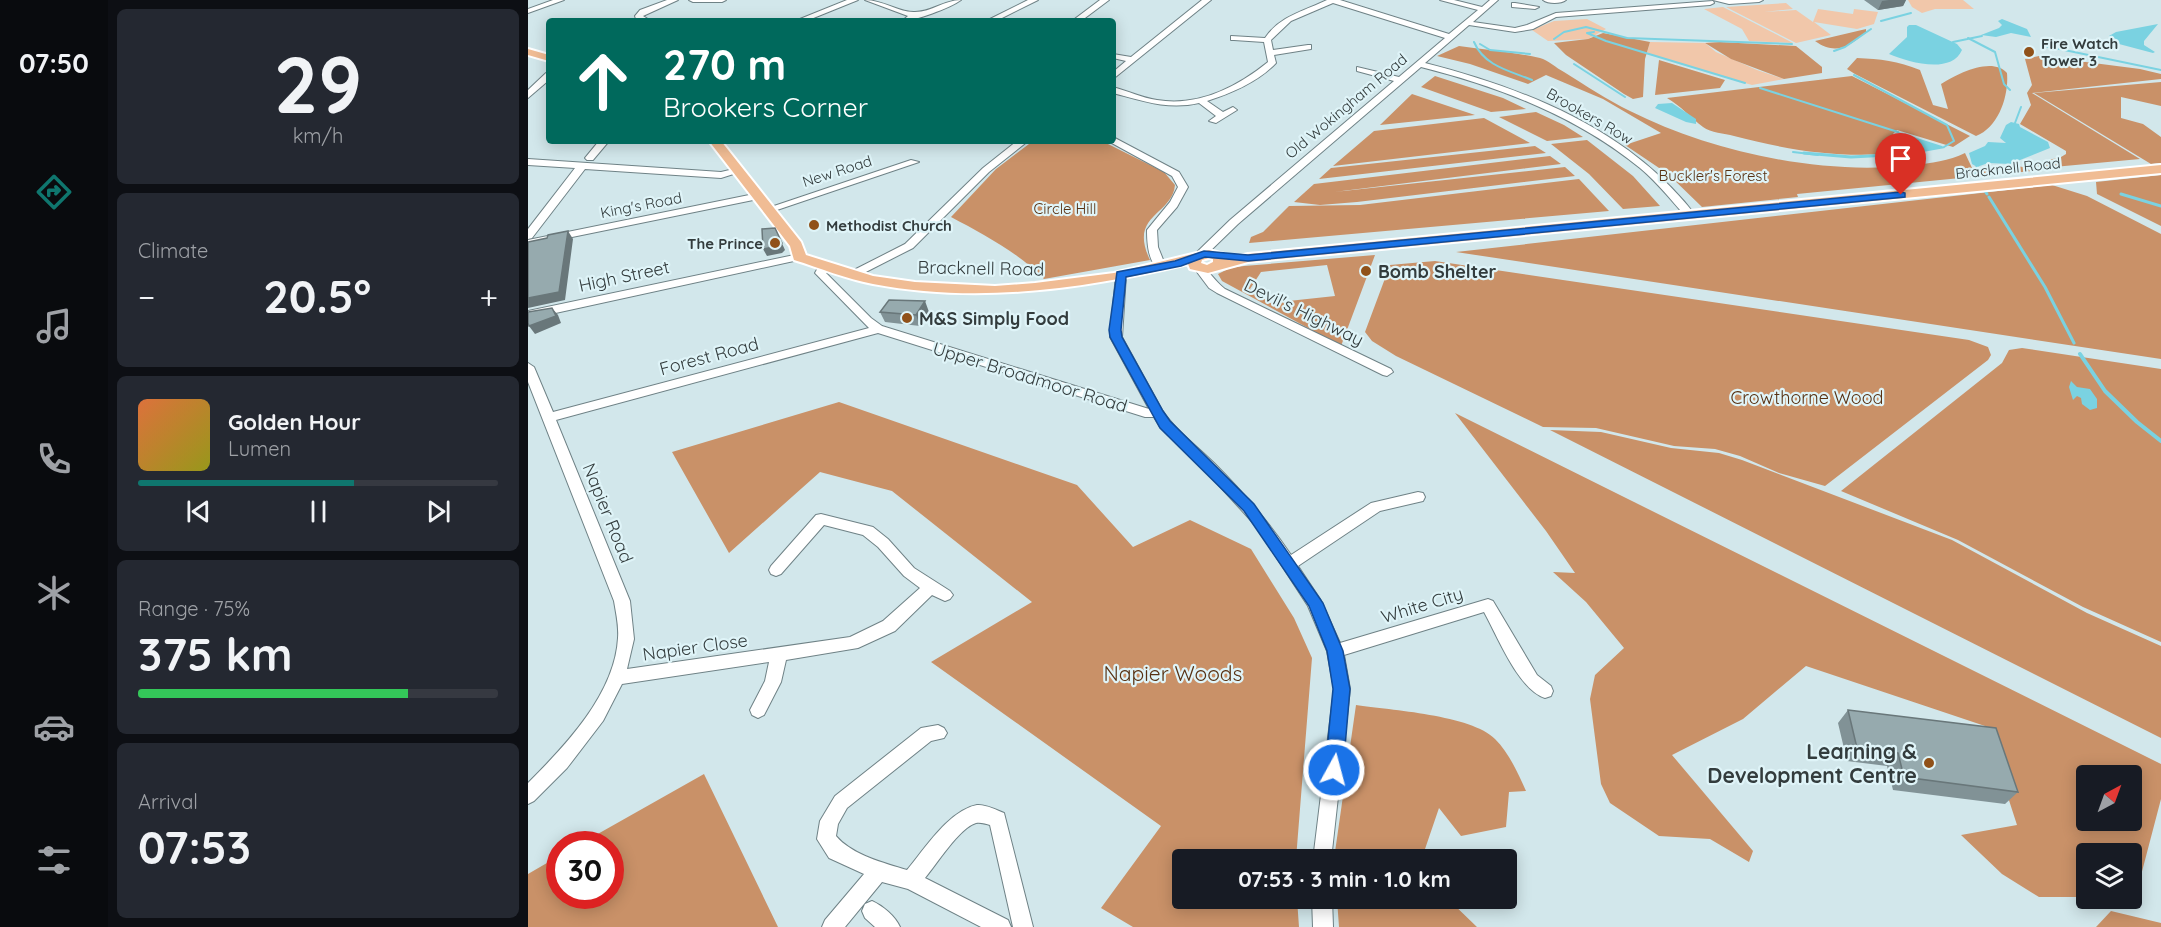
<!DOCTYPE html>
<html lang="en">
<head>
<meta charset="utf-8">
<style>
  body { margin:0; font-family:Quicksand,sans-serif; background:#242831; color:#f1f3f6; height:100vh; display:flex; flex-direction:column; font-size:22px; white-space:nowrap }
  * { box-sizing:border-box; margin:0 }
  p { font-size:20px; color:#9ea1a6 }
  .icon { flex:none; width:33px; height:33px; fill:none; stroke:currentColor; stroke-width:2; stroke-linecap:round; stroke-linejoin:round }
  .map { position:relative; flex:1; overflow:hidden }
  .details { display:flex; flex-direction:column; gap:9px; padding:9px; background:#0d0f14; width:420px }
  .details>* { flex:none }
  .guide { position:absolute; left:18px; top:18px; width:570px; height:126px; border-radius:6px; box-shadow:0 3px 15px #0003; background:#00695c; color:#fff; overflow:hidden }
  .needle { width:39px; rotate:41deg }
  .buttons { position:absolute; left:1548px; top:765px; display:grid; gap:12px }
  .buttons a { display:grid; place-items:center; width:66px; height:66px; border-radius:6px; background:#171b24; box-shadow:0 3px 15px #0003; font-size:30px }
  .speed { position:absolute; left:18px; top:831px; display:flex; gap:12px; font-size:30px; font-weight:700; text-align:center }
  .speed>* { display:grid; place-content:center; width:78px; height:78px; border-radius:50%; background:#171b24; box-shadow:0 3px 15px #0003; line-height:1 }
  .speed .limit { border:9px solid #d22; background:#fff; color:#111 }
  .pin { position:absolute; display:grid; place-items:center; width:51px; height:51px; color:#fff; margin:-62px -26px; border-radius:50% 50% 50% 0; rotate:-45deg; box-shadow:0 0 6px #0007 }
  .pin .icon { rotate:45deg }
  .me { position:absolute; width:66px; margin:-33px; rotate:7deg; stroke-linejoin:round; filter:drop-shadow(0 0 4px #0008) }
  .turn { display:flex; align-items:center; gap:21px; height:126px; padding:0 18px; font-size:27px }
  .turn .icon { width:78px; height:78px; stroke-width:2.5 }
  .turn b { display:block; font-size:42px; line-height:51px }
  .big { font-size:45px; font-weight:700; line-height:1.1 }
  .details .tile { flex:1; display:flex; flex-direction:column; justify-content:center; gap:9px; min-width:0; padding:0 21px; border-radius:9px; background:#242831 }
  .details .dial { align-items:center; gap:0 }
  .dial b { font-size:78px; line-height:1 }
  .song { display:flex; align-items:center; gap:18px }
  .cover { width:72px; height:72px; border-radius:9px; background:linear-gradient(135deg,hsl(20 70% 55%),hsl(60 70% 35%)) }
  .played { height:6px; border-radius:3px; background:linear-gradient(90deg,#0f766e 60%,#363941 60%) }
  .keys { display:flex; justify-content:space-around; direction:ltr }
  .heat { display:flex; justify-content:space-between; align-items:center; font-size:33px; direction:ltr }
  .charge { height:9px; border-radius:4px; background:linear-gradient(90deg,#34c759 75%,#363941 0) }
  .trip { position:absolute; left:644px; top:849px; width:345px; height:60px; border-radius:6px; background:#171b24; box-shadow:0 3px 15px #0003; font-weight:700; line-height:60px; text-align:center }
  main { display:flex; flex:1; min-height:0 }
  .tab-bar { display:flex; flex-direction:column; width:108px; justify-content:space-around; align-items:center; background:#090b0e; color:#9ea1a6 }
  .tab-bar .icon { width:42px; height:42px }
  .tab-bar .active { color:#0f766e }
  .tab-bar b { font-size:27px; color:#f1f3f6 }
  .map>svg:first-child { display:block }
  .green { fill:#f1c7aa }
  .forest { fill:#c99168; fill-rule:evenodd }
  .water { fill:#7ad2e1 }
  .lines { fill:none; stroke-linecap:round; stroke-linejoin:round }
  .stream-far2 { stroke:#7ad2e1; stroke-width:2 }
  .stream-far1 { stroke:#7ad2e1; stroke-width:3 }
  .stream { stroke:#7ad2e1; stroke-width:4 }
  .minor-casing { stroke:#6f8286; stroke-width:2 }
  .major-casing { stroke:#fff; stroke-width:4 }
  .minor { fill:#fff; fill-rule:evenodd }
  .major { fill:#f0bc94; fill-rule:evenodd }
  .wall { fill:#819296 }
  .shaded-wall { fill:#69777a }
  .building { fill:#96aaae; stroke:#69777a; stroke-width:1.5 }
  .route { fill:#1a73e8; stroke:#114b97; stroke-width:1.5 }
  .poi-dot { fill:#905119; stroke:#dff4f8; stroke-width:2 }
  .labels { text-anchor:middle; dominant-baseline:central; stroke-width:4.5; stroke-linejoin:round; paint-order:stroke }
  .far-poi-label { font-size:15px; font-weight:bold; fill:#333c3d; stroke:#dff4f8; text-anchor:start }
  .far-street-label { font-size:15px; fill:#333c3d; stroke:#dff4f8 }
  .far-park-label { font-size:15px; fill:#583112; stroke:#dff4f8 }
  .street-label { font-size:18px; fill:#333c3d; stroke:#dff4f8 }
  .poi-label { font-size:18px; font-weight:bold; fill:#333c3d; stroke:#dff4f8; text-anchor:start }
  .park-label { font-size:18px; fill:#583112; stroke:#dff4f8 }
  .near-park-label { font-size:21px; fill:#583112; stroke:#dff4f8 }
  .near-poi-label { font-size:21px; font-weight:bold; fill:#333c3d; stroke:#dff4f8; text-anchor:end }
</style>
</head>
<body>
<main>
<nav class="tab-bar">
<b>07:50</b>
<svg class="icon active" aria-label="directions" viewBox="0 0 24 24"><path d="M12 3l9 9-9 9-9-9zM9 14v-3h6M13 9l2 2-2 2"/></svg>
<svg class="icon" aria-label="music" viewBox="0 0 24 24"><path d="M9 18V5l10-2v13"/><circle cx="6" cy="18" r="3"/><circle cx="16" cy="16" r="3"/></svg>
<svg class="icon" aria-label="phone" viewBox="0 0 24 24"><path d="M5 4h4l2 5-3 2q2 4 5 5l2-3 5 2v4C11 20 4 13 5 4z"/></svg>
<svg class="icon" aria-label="climate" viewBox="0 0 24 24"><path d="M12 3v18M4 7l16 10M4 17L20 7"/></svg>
<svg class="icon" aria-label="car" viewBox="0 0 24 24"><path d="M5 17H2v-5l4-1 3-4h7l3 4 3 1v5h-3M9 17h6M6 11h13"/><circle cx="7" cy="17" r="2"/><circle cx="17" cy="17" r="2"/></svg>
<svg class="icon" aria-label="filters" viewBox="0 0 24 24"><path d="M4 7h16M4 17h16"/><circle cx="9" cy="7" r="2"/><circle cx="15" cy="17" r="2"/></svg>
</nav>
<section class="details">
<div class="tile dial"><b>29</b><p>km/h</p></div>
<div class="tile"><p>Climate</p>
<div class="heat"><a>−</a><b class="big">20.5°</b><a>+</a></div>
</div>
<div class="tile">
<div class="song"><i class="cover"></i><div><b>Golden Hour</b><p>Lumen</p></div></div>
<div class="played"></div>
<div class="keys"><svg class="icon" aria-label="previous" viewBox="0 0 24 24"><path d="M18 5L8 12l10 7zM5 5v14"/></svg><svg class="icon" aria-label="pause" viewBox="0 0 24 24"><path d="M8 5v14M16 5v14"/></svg><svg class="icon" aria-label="next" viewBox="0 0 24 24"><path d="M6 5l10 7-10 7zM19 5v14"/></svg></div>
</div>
<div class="tile"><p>Range · 75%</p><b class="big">375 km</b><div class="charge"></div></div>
<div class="tile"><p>Arrival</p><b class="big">07:53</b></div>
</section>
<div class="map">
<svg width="1633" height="927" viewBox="0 0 1633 927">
  <rect width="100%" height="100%" fill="#d2e7eb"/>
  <path class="green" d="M1380 0H1435L1446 9H1407L1394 13 1384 7Z
    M1258 3 1265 9 1236 12 1268 10 1285 22 1290 9 1325 14 1326 9 1350 12 1346 24 1329 29 1286 22 1303 35 1268 43 1198 7Z
    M1195 7 1265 43 1221 41 1214 29 1176 9Z
    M1059 19 1078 29 1060 39 1020 41 1004 30 1026 21Z
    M1122 42 1177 43 1188 52 1229 70 1256 79 1224 85 1217 83 1119 53Z"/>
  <path class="forest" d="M1338 29V32C1322 46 1308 56 1287 41Z
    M1075 33 1122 42 1117 59 1115 97 1105 99 1096 94 1038 55 1026 43 1060 39Z
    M1192 42 1268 46 1294 67V73L1256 79 1203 59 1177 43Z
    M931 46C958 50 986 52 1012 58 1020 60 1028 68 1036 72 1057 85 1079 100 1102 111 1184 152 1294 176 1385 165 1403 163 1421 161 1437 153L1444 168 1450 172C1468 170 1486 160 1504 171L1269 194 1270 197 1174 207 1140 174 1097 145 1133 133 1075 99 1018 75 1000 84 942 64 909 56Z
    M1511 56 1612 69 1633 74V79L1504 93 1612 159 1515 168 1505 164 1533 157 1538 154V151L1492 124 1503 105 1499 93 1504 85 1497 59Z
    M1329 58C1352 59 1370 61 1392 70L1405 105 1420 109 1413 84C1429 74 1464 56 1479 73 1481 95 1471 127 1448 136L1327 74 1319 69Z
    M1131 60 1197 80 1192 88 1127 95Z
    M907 76 975 98 998 109 963 112 893 87Z
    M1324 76 1442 136 1425 147 1369 130 1365 134 1375 153C1311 158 1268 152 1206 136 1196 133 1183 133 1175 127 1163 118 1153 106 1139 98Z
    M1633 82V106L1593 97V118L1615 124 1633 137V163L1623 164 1506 93Z
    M884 94 947 115 852 125Z
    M1008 112 1036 125 1055 137 1019 141 971 117Z
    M956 118 1002 143 805 166 846 131Z
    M1059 140 1105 176 1132 206 1095 209 1061 174 1023 144Z
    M505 141H574L636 172 647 185C644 216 600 214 622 260L516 279C491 253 455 234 423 217L468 169Z
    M1007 146 1018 153 791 179 803 168Z
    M1022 156 1033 164 806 192 1037 167 1047 176 829 202 792 205 766 202 786 184Z
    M1633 175V226L1569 194 1568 182Z
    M1051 179 1081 211 721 243 723 237 735 232 761 206 832 205Z
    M1524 185 1559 196 1633 234V359L928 252Z
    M847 255 813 346 694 281 690 274 702 268 716 266ZM799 265 807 296 742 303 722 289 733 272Z
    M907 261 1441 340 1460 347 1463 355 1460 360 1297 486 1251 473 1212 456 1187 449 1146 446 1068 428 1015 427 868 356 844 341 837 332 862 265Z
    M1494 348 1633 369V642L1555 607 1430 540 1313 491 1474 363 1481 350Z
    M311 402 549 485 605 547 662 520 723 549 766 618 784 658 768 859 654 860V898L769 899 771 927H605L573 908 633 826 403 662 504 602 364 491 292 472 201 553 144 452Z
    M927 413 1633 764V799L1606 902 1584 899 1604 898V854H1558V897H1511L1474 874 1433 835 1489 825 1457 726 1278 666 1215 719 1144 755 1225 851 1221 862 1182 839 1131 836 1082 803 1073 784 1062 699 1067 675 1096 648 1058 602 1025 572 1047 573 1018 531ZM1558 776H1604V820H1558Z
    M1022 430 1073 432 1143 448 1191 453 1214 460 1424 540 1559 613 1633 646V738Z
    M828 705C862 710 944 715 967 739 981 753 990 773 998 791L981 792 978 827 933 836 911 808 897 849 898 859H806Z
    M176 774 250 927H0V874L31 856 32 896H82V844H52Z
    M809 899H920L949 927H811Z
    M1583 911 1633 923V927H1568Z"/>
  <path class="water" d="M1474 19 1499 29 1503 37 1483 33 1468 37 1453 35 1471 28 1474 25 1470 21Z
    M1630 24 1616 41V45L1627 52 1625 53 1591 44 1581 36 1588 32Z
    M1381 25H1388L1429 44 1434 50C1423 75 1380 62 1361 54L1379 37V27Z
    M1144 103 1168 119V124L1158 122 1127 108 1130 104Z
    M1483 122 1491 124 1492 127 1520 142 1522 148 1482 164 1460 163 1449 167 1444 164 1441 153 1457 146 1460 142 1478 143 1472 138 1478 125Z
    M1370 132 1414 146 1417 148 1384 154 1378 153 1376 143Z
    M1543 381 1549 387 1562 389 1569 399V408L1562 410 1554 404 1553 398 1549 396 1545 400 1541 387Z"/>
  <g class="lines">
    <path class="stream-far2" d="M1353 21 1383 13
      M1066 32 1059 33 1078 41 1217 83
      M1440 38 1467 52 1476 84 1482 90
      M1026 39 1036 32 1058 27 1099 38 1264 44
      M946 42C956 66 982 71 1004 80
      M1425 42 1454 36
      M952 44 962 50 1002 54
      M1517 46 1633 70
      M1306 51 1317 47 1343 29
      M1046 64 1097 97
      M1326 75 1419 125 1426 141 1416 147
      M1232 88 1370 132
      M1487 123 1493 107
      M1265 152 1290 155
      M1370 155 1381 154"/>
    <path class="stream-far1" d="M1276 153 1323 157 1381 154
      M1446 174 1449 167
      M1457 191 1459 194
      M1593 194 1633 206
      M1461 197 1517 287 1546 343"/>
    <path class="stream" d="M1552 354 1577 391 1609 422 1633 441"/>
    <defs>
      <path id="minor" d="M25 0H36L0 13V9Z
        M139 0H150L115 16 123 21 108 19 107 16 112 10Z
        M161 0H198L194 2H165Z
        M319 0H330L278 21H267Z
        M337 0C355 0 372 13 387 12 404 12 416 0 433 0 422 8 387 21 374 21L380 16Z
        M500 0H510L468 21H458Z
        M572 0H581L553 21H544Z
        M674 0H683L585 79V72L598 61 585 58V54L603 57Z
        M799 0H812L921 34 950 10 912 0H926L954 7 962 0H970L945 22 987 28 999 25 1028 13 1185 1 1186 3 1182 5 1028 17 1005 29 987 32 941 25 897 63C999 89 1102 130 1168 216L1167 218H1159C1144 201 1130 183 1112 168 1048 116 972 87 893 67L710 224 676 257H668V253L702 220 866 81 829 71V67L871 77 917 38 805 3 763 21 743 40 745 50 780 45H783V49L746 55 748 63C730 82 704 93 679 101L695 112 705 107 709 110 688 123 681 121 688 116 671 103C640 110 615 101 585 93V87C600 91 614 98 629 100 670 107 709 87 740 62L736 42 706 40H703V36L737 38C752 16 776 11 799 0Z
        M1015 0H1038C1033 4 1020 4 1015 0Z
        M1185 0H1235L1231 2 1201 4Z
        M987 3 1011 7 1007 9 984 7V3Z
        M18 73H21V80L0 98V90Z
        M585 137 651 172 660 187 649 207 629 230 630 247 638 267 637 269 633 270C620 265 619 242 619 230L642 202 650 187 644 176 582 142 585 141Z
        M71 141H81L65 160H59L57 158Z
        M489 141H500L461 172 385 248 328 277H320V273L377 244 455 168Z
        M0 159 193 172 210 168 215 171 193 178 57 169 4 238 0 239V229L47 168 0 165Z
        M383 160 391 162 246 211H238L237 209Z
        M231 193 236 196 235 198 0 246V240Z
        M271 254 275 255V259L0 319V311Z
        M296 263 301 266 298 273 343 318 354 326 621 409 582 337 588 275 593 272 597 273 598 275 594 337 634 410C648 431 669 446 686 463 715 492 740 521 763 555L843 503 890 492 895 493 897 497 895 501 852 511 770 566 792 599 812 643 960 599 965 601 1009 675 1023 686 1025 691 1023 696 1017 698C990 689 970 637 956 612L816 655 822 689 803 860H785L806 689 799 651 780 606 728 526 676 469 632 427 626 417H617L350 333 28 420 102 601 106 639 99 669 322 637 355 621 392 588 376 576 350 547 335 535 296 525 253 574 248 576 243 574 241 570 243 566 288 515 293 514 345 527 360 539 386 568 422 591 425 595 422 599 417 601 404 595 367 631 330 648 258 660 253 682 236 715 230 718 224 715 222 710 237 681 241 662 94 684 75 721 39 768 6 801 0 804V783C37 746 87 694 90 638 91 626 88 613 86 601L0 382V363L6 367 25 412 341 328 287 273 292 264Z
        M671 265C681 269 687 282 697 289L863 369 865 372 859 376 855 375 689 293 681 288 666 268Z
        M410 725 416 728 419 733 416 738 403 741 319 808 310 824 308 836C324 855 356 863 379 870 396 850 421 810 449 805 457 804 469 810 476 813L505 927H485L462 825C458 824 453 822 448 823 432 827 408 865 397 878L480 920 483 927H453L380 889 354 882 317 927H294L297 920 336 874 301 858 289 839 292 821 307 796 393 728Z
        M784 898H804L805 927H785Z
        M344 901C355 906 367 916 372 927H347L337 918 334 911 337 904Z"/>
      <path id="major" d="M0 49 21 55V61L0 55Z
        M181 141H193L273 242 278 255 345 276 387 282 467 286 507 283 586 273 681 250 696 254 698 259 720 254 1633 165V173L720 262 680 273 662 269 660 264C556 289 450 304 345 284 318 279 292 268 266 260L262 246ZM681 258 685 259V262L679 265 673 263 674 260Z"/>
    </defs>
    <use href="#minor" class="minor-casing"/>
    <use href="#major" class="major-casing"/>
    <use href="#minor" class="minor"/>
    <use href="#major" class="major"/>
  </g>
  <path class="wall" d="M1336 0H1378L1375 6 1350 10Z
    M352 312H401L392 326 357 322Z
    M1320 710 1490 792 1477 804 1365 790 1359 766 1319 761 1310 723Z"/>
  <path class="shaded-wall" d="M1361 0H1378L1375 6 1350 10 1354 1Z
    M247 228 257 250 254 253 239 256 235 249Z
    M40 231 45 239 37 300 0 308V298Z
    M397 301 401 312 392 326 388 315Z
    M24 308 30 315 33 323 7 334 1 326Z"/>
  <path class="building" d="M247 228 254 243 251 246 235 249 234 229Z
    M40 231 31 292 0 298V242L19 238 20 235Z
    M361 300 397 301 388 315 352 312Z
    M24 308 28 316 1 326 0 323V312Z
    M1320 710 1468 728 1490 792 1376 777 1370 753 1329 748Z"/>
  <path class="route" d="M1373 192 1377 193V197L720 261 677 257 653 266 598 277 593 330 594 337 635 411 642 421 726 504 795 603 815 651 822 689 815 770 812 776 806 778 799 776 797 770 805 689 799 651 781 606 716 511 632 428 582 337 581 330 589 272 647 261 676 251 720 255Z"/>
  <g class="poi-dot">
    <circle cx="1501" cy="52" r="6"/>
    <circle cx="286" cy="225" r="6"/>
    <circle cx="247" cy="243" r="6"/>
    <circle cx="838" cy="271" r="6"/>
    <circle cx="379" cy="318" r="6"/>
    <circle cx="1401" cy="763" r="6"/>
  </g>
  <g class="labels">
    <g class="far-poi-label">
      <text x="1513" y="43">Fire Watch<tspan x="1513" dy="17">Tower 3</tspan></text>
      <text x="298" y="225">Methodist Church</text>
      <text x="235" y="243" text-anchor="end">The Prince</text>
    </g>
    <g class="far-street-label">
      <text transform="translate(818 106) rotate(-40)">Old Wokingham Road</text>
      <text transform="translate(1062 116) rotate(30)">Brookers Row</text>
      <text transform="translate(1480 168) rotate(-6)">Bracknell Road</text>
      <text transform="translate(309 171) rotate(-18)">New Road</text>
      <text transform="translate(113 205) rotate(-11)">King's Road</text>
    </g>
    <g class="far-park-label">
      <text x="1185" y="175">Buckler's Forest</text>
      <text x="537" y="208">Circle Hill</text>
    </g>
    <g class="street-label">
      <text transform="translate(453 268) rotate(1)">Bracknell Road</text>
      <text transform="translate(96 276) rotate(-12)">High Street</text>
      <text transform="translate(776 312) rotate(26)">Devil's Highway</text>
      <text transform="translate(181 356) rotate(-15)">Forest Road</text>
      <text transform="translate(502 377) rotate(17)">Upper Broadmoor Road</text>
      <text transform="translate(80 513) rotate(68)">Napier Road</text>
      <text transform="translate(894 605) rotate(-17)">White City</text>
      <text transform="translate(167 647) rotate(-8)">Napier Close</text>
    </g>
    <g class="poi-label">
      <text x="850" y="271">Bomb Shelter</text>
      <text x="391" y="318">M&amp;S Simply Food</text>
    </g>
    <g class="park-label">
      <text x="1279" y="397">Crowthorne Wood</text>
    </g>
    <g class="near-park-label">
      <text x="645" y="673">Napier Woods</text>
    </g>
    <g class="near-poi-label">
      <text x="1389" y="751">Learning &amp;<tspan x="1389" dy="24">Development Centre</tspan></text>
    </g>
  </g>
</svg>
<div class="buttons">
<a><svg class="needle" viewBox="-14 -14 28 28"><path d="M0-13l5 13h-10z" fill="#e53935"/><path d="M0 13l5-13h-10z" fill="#9ea1a6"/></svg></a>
<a><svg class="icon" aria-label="layers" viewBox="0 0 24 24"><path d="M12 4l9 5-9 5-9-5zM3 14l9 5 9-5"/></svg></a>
</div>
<div class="speed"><div class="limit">30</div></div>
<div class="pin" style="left:1373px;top:195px;background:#d93025"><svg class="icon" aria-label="arrive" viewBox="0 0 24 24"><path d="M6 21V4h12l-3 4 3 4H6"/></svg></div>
<svg class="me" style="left:806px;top:770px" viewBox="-20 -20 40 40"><circle r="17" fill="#1a73e8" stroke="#fff" stroke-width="3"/><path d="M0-11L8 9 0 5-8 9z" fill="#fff"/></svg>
<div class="trip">07:53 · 3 min · 1.0 km</div>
<div class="guide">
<div class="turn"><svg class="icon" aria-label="ahead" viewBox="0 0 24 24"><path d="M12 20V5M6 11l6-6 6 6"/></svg><div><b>270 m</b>Brookers Corner</div></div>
</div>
</div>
</main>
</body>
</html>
